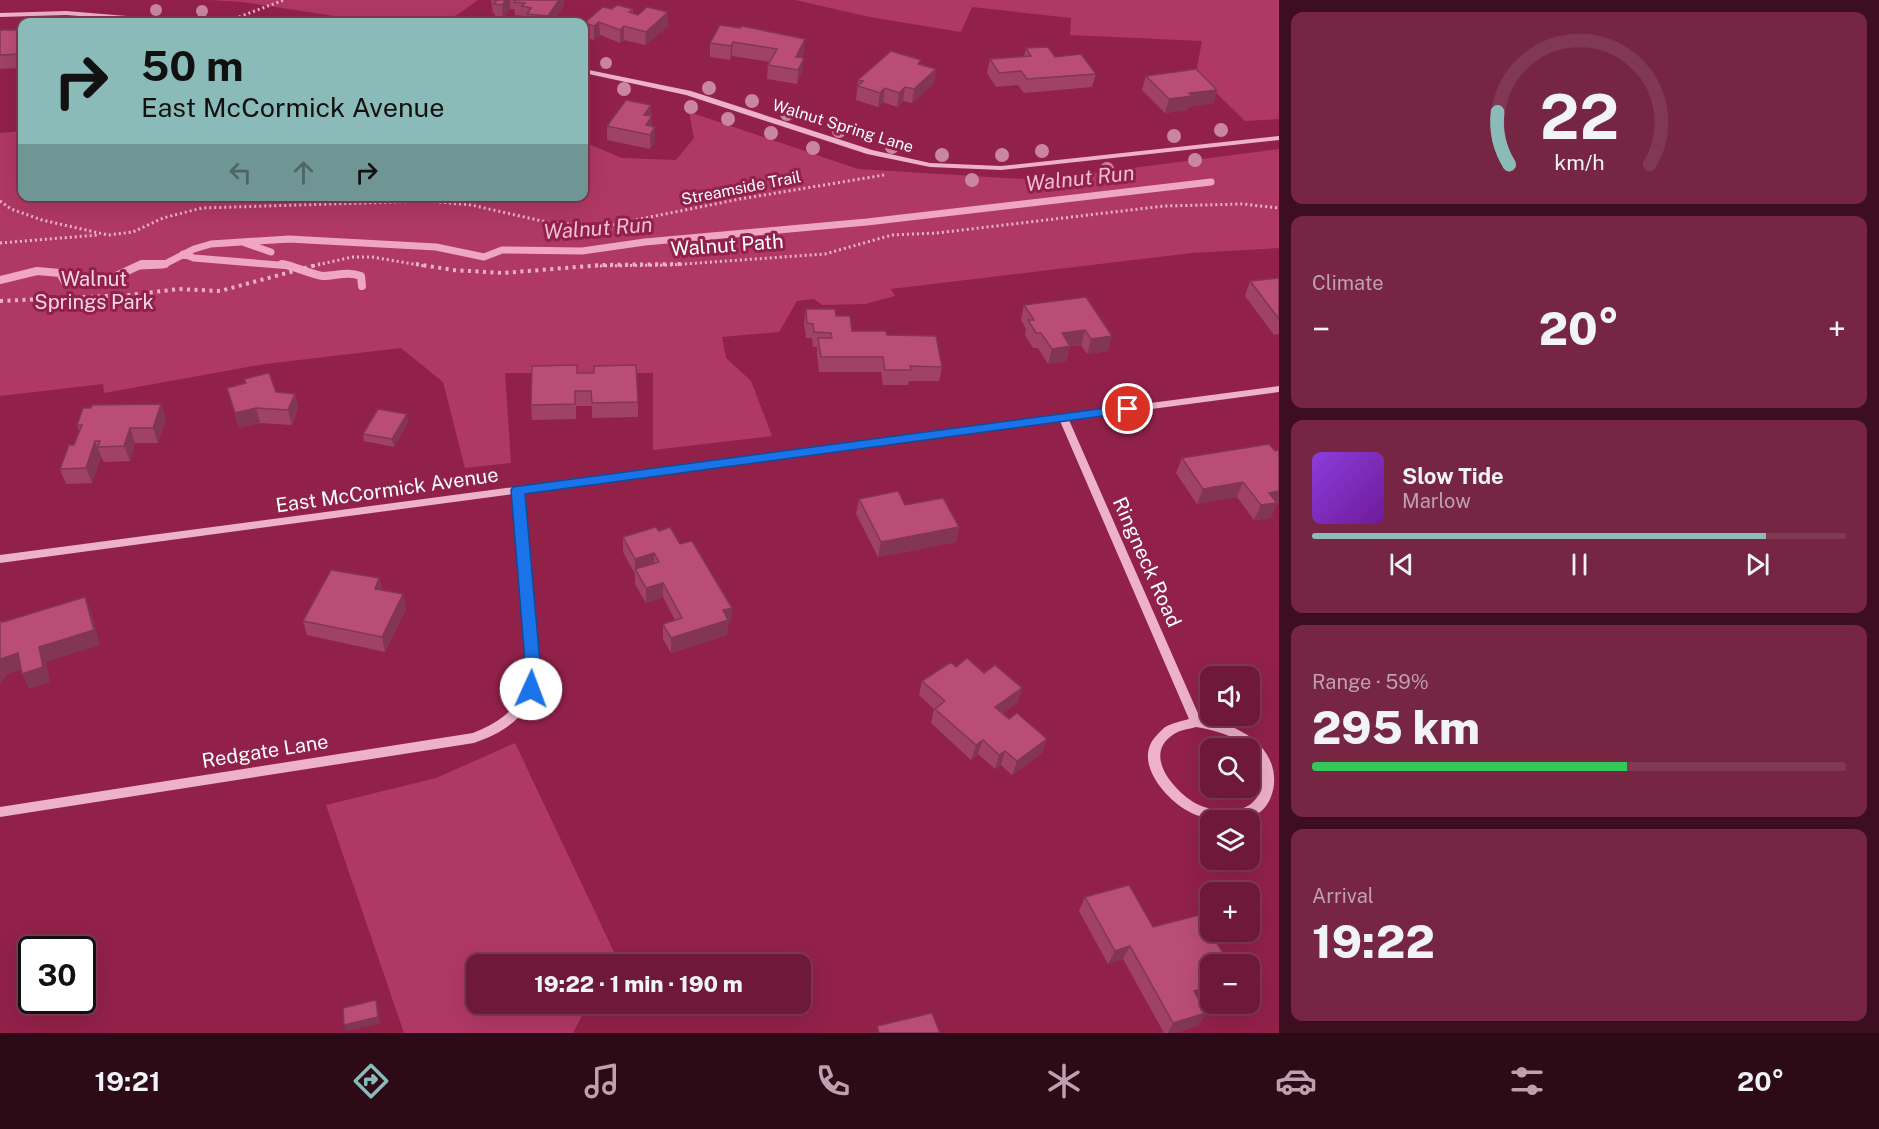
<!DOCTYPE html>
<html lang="en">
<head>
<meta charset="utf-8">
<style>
  body { margin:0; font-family:"Public Sans",sans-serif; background:#762643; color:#f1f3f6; height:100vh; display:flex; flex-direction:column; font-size:22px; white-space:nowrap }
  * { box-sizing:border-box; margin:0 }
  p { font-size:20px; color:#bfa0ae }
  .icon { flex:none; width:33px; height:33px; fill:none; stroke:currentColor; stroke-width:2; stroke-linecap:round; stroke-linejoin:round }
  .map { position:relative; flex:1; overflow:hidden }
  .side { display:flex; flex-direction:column; gap:12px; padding:12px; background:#3c0e1f; width:600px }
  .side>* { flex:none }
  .top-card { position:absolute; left:18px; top:18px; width:570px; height:183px; border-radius:12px; box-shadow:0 6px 24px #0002,0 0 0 2px #803853; background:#8bbbb9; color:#111; overflow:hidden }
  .controls { position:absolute; left:1200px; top:666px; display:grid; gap:12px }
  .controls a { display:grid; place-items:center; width:60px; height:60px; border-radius:12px; background:#6e1938; box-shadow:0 6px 24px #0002,0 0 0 2px #803853; font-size:30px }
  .speed { position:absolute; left:18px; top:936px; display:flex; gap:12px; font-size:30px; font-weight:700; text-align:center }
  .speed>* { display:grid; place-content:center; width:78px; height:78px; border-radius:50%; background:#6e1938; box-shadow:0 6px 24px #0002,0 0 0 2px #803853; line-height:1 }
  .speed .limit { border:3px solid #111; border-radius:9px; background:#fff; color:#111 }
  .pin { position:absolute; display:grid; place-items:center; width:51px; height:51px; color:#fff; margin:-26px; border:3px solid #fff; border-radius:50%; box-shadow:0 2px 6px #0007 }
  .me { position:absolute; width:66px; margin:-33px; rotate:2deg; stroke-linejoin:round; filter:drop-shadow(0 0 4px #0008) }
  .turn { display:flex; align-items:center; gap:21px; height:126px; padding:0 24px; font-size:27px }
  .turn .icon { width:78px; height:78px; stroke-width:2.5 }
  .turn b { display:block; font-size:42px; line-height:51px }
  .lanes { display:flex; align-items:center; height:57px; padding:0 24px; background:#0003; justify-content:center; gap:30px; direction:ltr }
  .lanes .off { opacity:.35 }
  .big { font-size:45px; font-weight:800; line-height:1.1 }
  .side .widget { flex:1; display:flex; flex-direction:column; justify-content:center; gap:9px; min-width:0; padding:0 21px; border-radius:12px; background:#762643 }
  .side .dial { align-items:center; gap:0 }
  .dial svg { height:156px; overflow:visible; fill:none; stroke:#803853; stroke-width:7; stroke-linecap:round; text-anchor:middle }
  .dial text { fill:#f1f3f6; stroke:none }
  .song { display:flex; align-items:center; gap:18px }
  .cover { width:72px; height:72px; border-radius:9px; background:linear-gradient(135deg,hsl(270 70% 55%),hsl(280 70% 35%)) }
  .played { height:6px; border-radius:3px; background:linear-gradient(90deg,#8bbbb9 85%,#803853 85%) }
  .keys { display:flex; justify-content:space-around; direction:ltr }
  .heat { display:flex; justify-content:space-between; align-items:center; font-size:33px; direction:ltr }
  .charge { height:9px; border-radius:4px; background:linear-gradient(90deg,#34c759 59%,#803853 0) }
  .trip { position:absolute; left:466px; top:954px; width:345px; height:60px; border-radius:12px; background:#6e1938; box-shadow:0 6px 24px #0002,0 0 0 2px #803853; font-weight:800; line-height:60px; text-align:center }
  .tabs { display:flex; height:96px; justify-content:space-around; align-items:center; background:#2c0a16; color:#bfa0ae }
  .tabs .icon { width:42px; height:42px }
  .tabs .on { color:#8bbbb9 }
  .tabs b { font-size:27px; color:#f1f3f6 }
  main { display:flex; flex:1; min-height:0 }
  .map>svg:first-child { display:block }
  .green { fill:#b03865 }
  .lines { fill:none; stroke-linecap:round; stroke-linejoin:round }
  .stream-far1 { stroke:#eea6c2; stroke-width:7 }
  .stream { stroke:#eea6c2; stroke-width:8 }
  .path-far1 { stroke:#edb2c8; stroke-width:3; stroke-dasharray:2 3; stroke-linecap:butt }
  .path { stroke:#edb2c8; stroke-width:4; stroke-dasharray:3 4.5; stroke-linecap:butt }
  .minor { fill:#edb2c8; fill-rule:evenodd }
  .tree { fill:#cb869f }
  .wall { fill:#a04265 }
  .shaded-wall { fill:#823653 }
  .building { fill:#ba4d76; stroke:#823653; stroke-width:1.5 }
  .route { fill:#1a73e8; stroke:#114b97; stroke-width:1.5 }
  .labels { text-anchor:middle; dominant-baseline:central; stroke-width:6; stroke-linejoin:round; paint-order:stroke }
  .far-street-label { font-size:16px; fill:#fff; stroke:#92214a }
  .street-label { font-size:20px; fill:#fff; stroke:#92214a }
  .park-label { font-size:20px; fill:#f9d8e5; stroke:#92214a }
  .water-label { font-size:21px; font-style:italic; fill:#f4bed3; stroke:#92214a }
</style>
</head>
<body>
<main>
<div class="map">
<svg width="1279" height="1033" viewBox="0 0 1279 1033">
  <rect width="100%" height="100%" fill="#92214a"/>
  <path class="green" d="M210 0H478L457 15 437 22H374L242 2Z
    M795 0H1279V119L1245 121 1196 73 1202 41 1070 35 1071 18 972 7 961 32 870 17Z
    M689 112 858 169 1039 180 1279 149V248L1192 253 891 289 895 296 865 304 822 305 814 299 797 301 779 332 722 337 726 358 751 381 772 436 653 450V373H505L511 463 465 468 443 382 401 348 265 364 104 393 103 384 0 396V133L22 131V196H584V142L622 158 676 160 694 138Z
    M515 743 614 952 608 964H477V1004H588L573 1033H404L326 805 436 778Z"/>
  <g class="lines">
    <path class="stream-far1" d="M245 243 271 252
      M183 254 194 258 291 266
      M139 266 163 265 194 249 211 244 289 239 436 247 484 257 502 250 582 251 645 242 867 222 1211 182"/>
    <path class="stream" d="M143 264H165
      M282 264C294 266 313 275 323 276 337 276 347 271 361 276L362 286
      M0 280 37 271 60 273 65 282 114 277 142 264"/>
    <path class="path-far1" d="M239 17 284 0
      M0 201 11 209 42 220 108 235 133 232 163 218 202 208 429 201 471 205 551 223 605 226 740 199 884 175
      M0 243 98 235
      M313 266 352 257H372L425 266
      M595 266 670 265 825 254 892 235 937 233 1164 206 1242 204 1279 208"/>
    <path class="path" d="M416 264 453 270 503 273 602 265 683 264
      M0 301 129 295 179 289 220 291 320 264"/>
    <path class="minor" d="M66 11 175 20 178 22H156L66 15 0 17V13Z
      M584 69 691 91 872 150 930 163 1001 166 1279 136V140L1001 170 930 167 867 154 686 95 584 73Z
      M1279 386V392L1069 420 1200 718C1234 723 1277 743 1274 784 1273 795 1268 806 1260 812 1250 819 1241 820 1230 820 1214 820 1199 818 1186 810 1164 797 1132 760 1157 735 1160 732 1163 728 1167 726 1173 723 1182 721 1189 719L1060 421 523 493 540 674C531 713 511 730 474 743L0 817V807L473 733C504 720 520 708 528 674L513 494 0 563V555ZM1196 727C1215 730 1237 736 1250 750 1266 767 1268 802 1240 809 1226 813 1208 810 1195 803 1173 790 1142 754 1174 734 1180 730 1189 729 1196 727Z"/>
  </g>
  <g class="tree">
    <circle cx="156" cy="10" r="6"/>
    <circle cx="202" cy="11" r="6"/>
    <circle cx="606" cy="63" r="6"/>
    <circle cx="709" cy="88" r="7"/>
    <circle cx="624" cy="89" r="7"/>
    <circle cx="752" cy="101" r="7"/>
    <circle cx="691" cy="107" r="7"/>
    <circle cx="787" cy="114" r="7"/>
    <circle cx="728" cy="119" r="7"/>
    <circle cx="1221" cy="130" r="7"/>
    <circle cx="839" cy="131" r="7"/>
    <circle cx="771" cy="133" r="7"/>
    <circle cx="1174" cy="136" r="7"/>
    <circle cx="892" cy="147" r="7"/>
    <circle cx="813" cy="148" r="7"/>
    <circle cx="1042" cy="151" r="7"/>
    <circle cx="942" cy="155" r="7"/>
    <circle cx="1002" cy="155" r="7"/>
    <circle cx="1195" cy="160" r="7"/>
    <circle cx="1107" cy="169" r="7"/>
    <circle cx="972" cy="180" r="7"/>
  </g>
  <path class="wall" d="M491 0H564V5L553 22H527V20H523V16L515 15 514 9H510L503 19 495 17V14L493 13Z
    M612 9H633V13L668 26 645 45 624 40 620 43 600 35 594 40 584 37V23Z
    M720 25 804 52 801 58 802 72 797 84 767 79 768 65 770 62 732 56 730 60 710 57V43Z
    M0 30H22V68L0 69Z
    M1026 48 1055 57 1096 74 1092 87 1024 93 1018 85 996 87 987 73 990 59 1024 56Z
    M921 64 936 69 934 83 912 103 903 101 897 107 883 102 878 107 856 100 858 80Z
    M1146 76 1217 90 1213 103 1188 107 1187 110 1165 113 1142 90Z
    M651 116 652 126 655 141 650 149 607 140V126Z
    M1279 278V334L1274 335 1245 296 1250 281Z
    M1086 297 1108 351 1087 354 1081 345 1070 346 1066 361 1048 364 1038 348H1033L1025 335 1026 329 1021 320 1024 305Z
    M806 309 836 316 852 331 887 335 942 367 939 381H909L908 385H883L881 372H819L817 353V347H813L812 338H806L804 323Z
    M577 373 638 402V417L592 418V406H576V419L532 420 531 405Z
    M227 388 295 394 298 408 292 425 260 423 239 428Z
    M161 404 166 419 158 443H135L130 461 104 462 101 456 92 483 66 484 60 469 74 445 79 431 77 425Z
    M408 422 394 447 364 441 363 434Z
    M1279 450V505H1276L1270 518 1254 520 1237 497 1197 504 1176 473 1182 458Z
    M859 499 905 505 959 527 956 542 878 557 856 514Z
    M659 531 680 544 731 622 728 623 727 635 671 653 663 639V624L675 620 663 597 646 603 635 584V573V574L623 552V537Z
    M379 578 382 590 403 594 406 609 385 652 307 635 303 621Z
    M956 667 984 673 1022 688 1017 703 1002 713 1042 753 1012 775 1001 765 995 769 978 754 971 760 931 723 934 709 919 695 922 681Z
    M1085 897 1153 927 1206 1013 1198 1026 1175 1033H1164L1123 959 1108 964 1079 911Z"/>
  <path class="shaded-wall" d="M506 0H510V9L503 19 502 5Z
    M559 0H564V5L553 22H548V16Z
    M668 12V26L645 45 646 32Z
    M599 22 600 35 594 40V26Z
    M624 26V40L620 43V30Z
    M805 39 804 52 795 71 796 57Z
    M733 42 732 56 730 60 731 46Z
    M804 58 802 72 797 84 798 70Z
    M936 69 934 83 912 103 914 89Z
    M905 87 903 101 897 107 899 93Z
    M885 88 883 102 878 107 880 93Z
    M1217 90 1213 103 1188 107 1187 110 1165 113 1169 99 1189 93Z
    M651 105 652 130 646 134 644 115Z
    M655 127V141L650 149V135Z
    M1085 330 1081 345 1070 346 1066 361 1048 364 1052 349 1062 333Z
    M1112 336 1108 351 1087 354 1091 339Z
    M295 394 298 408 292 425 288 410Z
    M161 404 166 419 158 443 153 428Z
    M256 408 260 423 239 428 235 413Z
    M407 414 408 422 394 447 392 439Z
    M130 428 135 443 130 461 124 446Z
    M95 441 101 456 92 483 86 468Z
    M1243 482 1237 497 1197 504 1203 489Z
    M1279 491V505H1276L1270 518 1254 520 1261 505 1269 493Z
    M959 527 956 542 878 557 881 542Z
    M654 553V568L635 569V574V559Z
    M379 578 382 593 375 589Z
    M663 583V597L646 603V588Z
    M403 594 406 609 385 652 382 637Z
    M85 597 91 611 100 645 46 662 50 682 29 689 22 674 39 647Z
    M732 608 731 622 728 623 727 635 671 653V638L723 610Z
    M18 653 26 668 8 674 0 684V659Z
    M1022 688 1017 703 991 722 995 707Z
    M1047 739 1042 753 1012 775 1017 761Z
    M983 740 978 754 971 760 976 745Z
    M1005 751 1001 765 995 769 999 755Z
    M1130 946 1123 959 1108 964 1115 951Z
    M1210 986V997L1186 1004 1194 991Z
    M376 1000 378 1007 380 1024 346 1031 344 1025Z
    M1206 1013 1198 1026 1175 1033H1168L1173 1023Z"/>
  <path class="building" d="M493 0H506L502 5 494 4 497 0Z
    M515 0H559L548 16 527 14 531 8 522 6 525 3 514 2Z
    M617 5 633 9 629 12 638 15 647 7 668 12 646 32 624 26 620 30 599 22 594 26 584 23 603 7 612 9Z
    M720 25 740 28 742 26 805 39 796 57 804 58 798 70 768 65 777 49 733 42 731 46 710 43Z
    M0 30H22V54L0 55Z
    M1048 47 1055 57 1081 54 1096 74 1027 79 1021 71 999 73 990 59 1031 56 1026 48Z
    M891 51 921 60 918 64 936 69 914 89 905 87 899 93 885 88 880 93 858 86 863 81 858 80Z
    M1196 69 1217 90 1189 93 1192 96 1169 99 1146 76Z
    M626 100 651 105 644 115 652 116 646 125 655 127 650 135 607 126Z
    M1279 278V319L1250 281Z
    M1086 297 1112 336 1091 339 1085 330 1062 333 1070 346 1052 349 1041 333H1036L1028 320H1034L1024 305Z
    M806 309H835L836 316H850L852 331H886L887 335 936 336 942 367 910 366 911 370H885L883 357H821L818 338H832L831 333 814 332 813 324 807 323Z
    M577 365V373H594V366L636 365 638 402 592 403 591 391H575V404L531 405 532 366Z
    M269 373 276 392 295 394 288 410 256 408 235 413 227 388 246 383 244 379Z
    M161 404 153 428H130L124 446 98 447 100 441H95L86 468 60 469 69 445H74L82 425H77L83 408H91L92 405Z
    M378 409 407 414 392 439 363 434Z
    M1269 444 1275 451 1279 450V491L1269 493 1277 503 1261 505 1243 482 1203 489 1182 458Z
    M898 491 905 505 943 498 959 527 881 542 859 499Z
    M656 527 659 531 670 527 680 544 692 541 732 608 723 610 728 620 671 638 663 624 682 618 663 583 646 588 635 569 659 562 654 553 635 559 623 537Z
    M331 570 379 578 375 589 403 594 382 637 303 621Z
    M85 597 94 630 39 647 43 667 22 674 18 653 0 659V621L3 622Z
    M967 658 984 673 995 665 1022 688 995 707 1009 719 1017 713 1047 739 1017 761 1005 751 999 755 983 740 976 745 935 709 945 701 922 681 951 662 956 667Z
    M1129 885 1153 927 1199 915 1230 964H1210V986L1194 991 1206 1013 1173 1023 1130 946 1115 951 1085 897Z
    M376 1000 378 1017 344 1025 343 1008Z
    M932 1013 940 1033H879L877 1026Z"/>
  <path class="route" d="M1128 405 1134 409 1132 412 525 494 541 674 537 694 531 696 524 689 526 674 511 490 513 487Z"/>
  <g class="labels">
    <g class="far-street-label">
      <text transform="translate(843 126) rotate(17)">Walnut Spring Lane</text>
      <text transform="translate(741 188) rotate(-11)">Streamside Trail</text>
    </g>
    <g class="street-label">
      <text transform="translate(727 245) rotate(-4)">Walnut Path</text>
      <text transform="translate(387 490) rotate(-8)">East McCormick Avenue</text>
      <text transform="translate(1147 562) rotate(66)">Ringneck Road</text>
      <text transform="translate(265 751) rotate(-9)">Redgate Lane</text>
    </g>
    <g class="park-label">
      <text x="94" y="279">Walnut<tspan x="94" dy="23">Springs Park</tspan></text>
    </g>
    <g class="water-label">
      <text transform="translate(1080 178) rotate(-6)">Walnut Run</text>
      <text transform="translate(598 228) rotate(-4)">Walnut Run</text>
    </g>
  </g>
</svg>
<div class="controls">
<a><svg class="icon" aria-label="sound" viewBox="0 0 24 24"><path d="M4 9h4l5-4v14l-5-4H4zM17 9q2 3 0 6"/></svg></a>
<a><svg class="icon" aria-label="search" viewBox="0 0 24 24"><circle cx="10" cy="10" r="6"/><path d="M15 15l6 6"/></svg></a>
<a><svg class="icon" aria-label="layers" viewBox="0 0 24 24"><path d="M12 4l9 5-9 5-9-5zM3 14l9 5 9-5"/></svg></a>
<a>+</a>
<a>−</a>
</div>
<div class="speed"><div class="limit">30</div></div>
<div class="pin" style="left:1128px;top:409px;background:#d93025"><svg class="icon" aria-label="arrive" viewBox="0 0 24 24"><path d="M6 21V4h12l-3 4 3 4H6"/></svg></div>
<svg class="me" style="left:531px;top:689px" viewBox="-20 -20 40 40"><circle r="19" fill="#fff"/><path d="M0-13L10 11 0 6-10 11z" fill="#1a73e8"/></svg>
<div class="trip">19:22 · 1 min · 190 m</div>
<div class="top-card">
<div class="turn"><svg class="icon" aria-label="right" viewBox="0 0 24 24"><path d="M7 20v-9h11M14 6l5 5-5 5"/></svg><div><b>50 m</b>East McCormick Avenue</div></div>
<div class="lanes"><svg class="icon off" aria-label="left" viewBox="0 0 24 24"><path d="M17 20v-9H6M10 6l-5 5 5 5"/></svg><svg class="icon off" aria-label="ahead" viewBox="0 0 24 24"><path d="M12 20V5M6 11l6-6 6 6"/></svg><svg class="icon" aria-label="right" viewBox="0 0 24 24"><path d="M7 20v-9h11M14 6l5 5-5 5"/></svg></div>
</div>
</div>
<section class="side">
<div class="widget dial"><svg viewBox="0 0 100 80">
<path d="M14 69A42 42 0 1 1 86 69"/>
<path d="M14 69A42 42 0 0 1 8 42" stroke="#8bbbb9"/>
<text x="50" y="56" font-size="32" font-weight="700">22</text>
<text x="50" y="72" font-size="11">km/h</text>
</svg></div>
<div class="widget"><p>Climate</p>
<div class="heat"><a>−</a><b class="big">20°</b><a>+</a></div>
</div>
<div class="widget">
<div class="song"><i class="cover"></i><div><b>Slow Tide</b><p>Marlow</p></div></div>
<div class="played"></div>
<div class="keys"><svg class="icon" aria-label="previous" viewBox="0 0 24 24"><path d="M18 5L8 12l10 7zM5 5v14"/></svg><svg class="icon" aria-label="pause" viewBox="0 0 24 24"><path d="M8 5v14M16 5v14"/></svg><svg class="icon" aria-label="next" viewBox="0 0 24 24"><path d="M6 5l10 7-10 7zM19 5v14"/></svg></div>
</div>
<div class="widget"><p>Range · 59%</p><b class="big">295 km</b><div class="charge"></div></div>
<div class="widget"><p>Arrival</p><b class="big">19:22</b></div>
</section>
</main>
<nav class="tabs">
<b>19:21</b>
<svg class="icon on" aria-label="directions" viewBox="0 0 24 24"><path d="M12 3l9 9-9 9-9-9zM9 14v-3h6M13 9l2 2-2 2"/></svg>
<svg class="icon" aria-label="music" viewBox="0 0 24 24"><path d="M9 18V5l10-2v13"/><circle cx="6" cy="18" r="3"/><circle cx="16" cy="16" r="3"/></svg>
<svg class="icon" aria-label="phone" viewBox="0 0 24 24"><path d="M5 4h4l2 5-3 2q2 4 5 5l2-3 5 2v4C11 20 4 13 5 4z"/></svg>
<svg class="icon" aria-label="climate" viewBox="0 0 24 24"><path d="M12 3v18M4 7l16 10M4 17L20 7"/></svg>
<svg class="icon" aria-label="car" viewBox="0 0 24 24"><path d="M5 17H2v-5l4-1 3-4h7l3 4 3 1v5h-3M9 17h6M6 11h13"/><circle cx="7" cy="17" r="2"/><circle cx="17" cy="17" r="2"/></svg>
<svg class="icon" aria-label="filters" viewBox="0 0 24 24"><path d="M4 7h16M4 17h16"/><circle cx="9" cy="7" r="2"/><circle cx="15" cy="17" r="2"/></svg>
<b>20°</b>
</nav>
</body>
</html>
